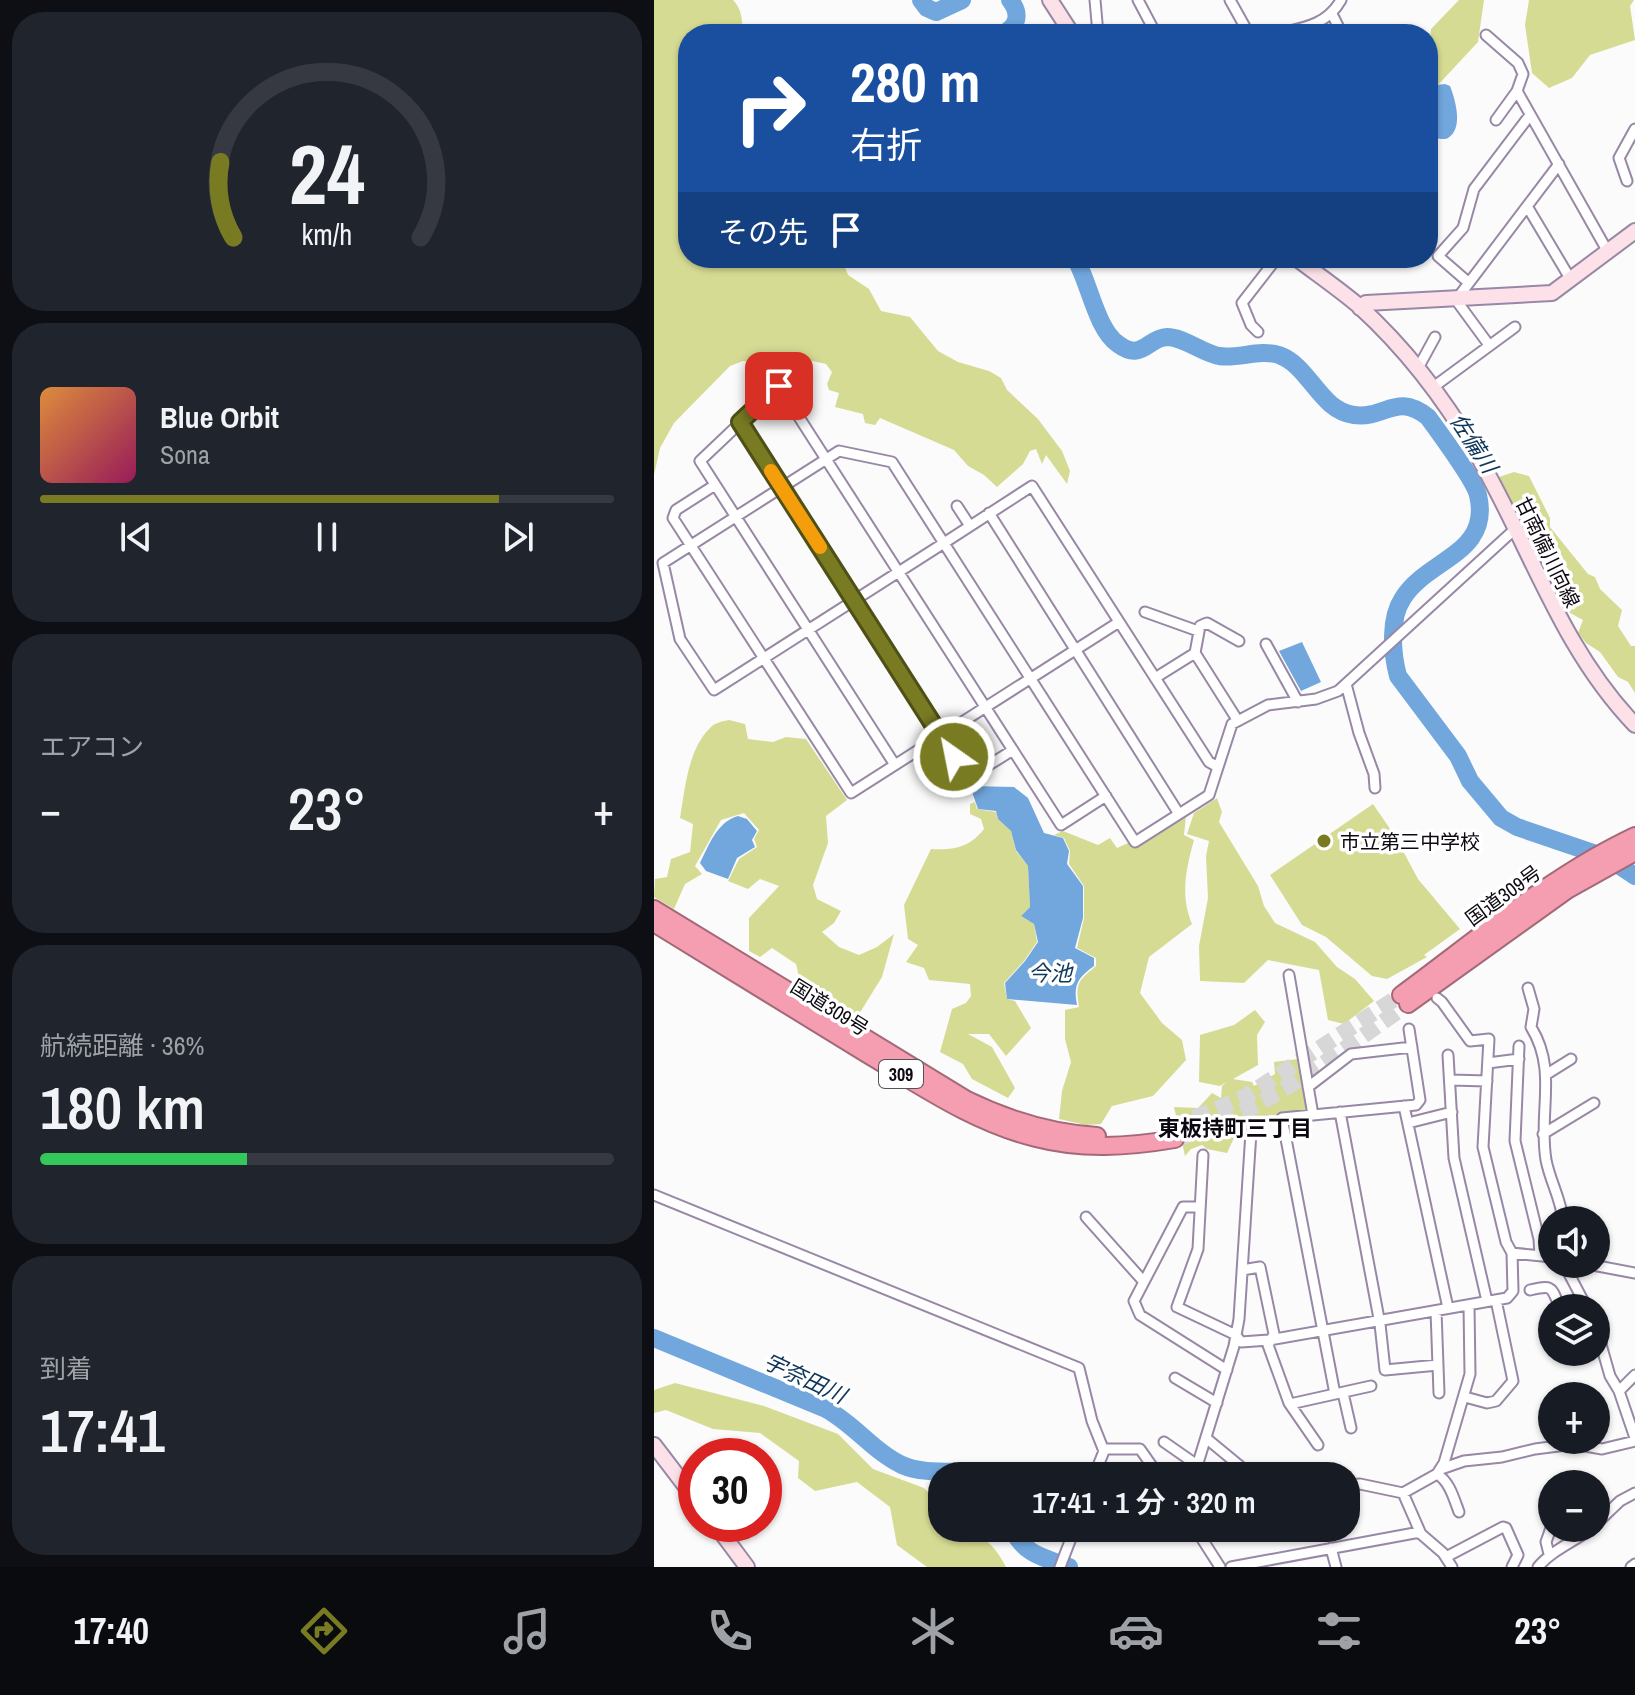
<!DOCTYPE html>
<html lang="ja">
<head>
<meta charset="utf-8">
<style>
  body { margin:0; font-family:"Archivo Narrow","Noto Sans JP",sans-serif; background:#20242c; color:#f1f3f6; height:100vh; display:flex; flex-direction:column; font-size:30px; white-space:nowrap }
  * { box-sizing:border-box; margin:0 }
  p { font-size:26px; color:#9ea1a6 }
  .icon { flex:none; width:44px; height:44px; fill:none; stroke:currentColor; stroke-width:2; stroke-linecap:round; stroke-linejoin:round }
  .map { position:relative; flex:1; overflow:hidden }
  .sheet { display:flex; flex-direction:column; gap:12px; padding:12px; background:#0d0f14; width:654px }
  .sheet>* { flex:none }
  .hud { position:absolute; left:24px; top:24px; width:760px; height:244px; border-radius:32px; box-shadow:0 2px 6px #0004; background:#1a4fa0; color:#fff; overflow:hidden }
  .buttons { position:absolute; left:884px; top:1206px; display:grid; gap:16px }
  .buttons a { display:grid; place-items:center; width:72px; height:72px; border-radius:50%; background:#171b24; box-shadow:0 2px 6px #0004; font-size:40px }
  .speed { position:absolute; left:24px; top:1438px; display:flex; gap:16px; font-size:40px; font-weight:700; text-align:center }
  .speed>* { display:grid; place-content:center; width:104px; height:104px; border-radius:50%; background:#171b24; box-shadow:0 2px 6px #0004; line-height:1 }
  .speed .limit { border:12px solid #d22; background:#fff; color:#111 }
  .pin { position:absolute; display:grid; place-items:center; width:68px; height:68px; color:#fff; margin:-34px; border-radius:16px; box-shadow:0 4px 12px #0006 }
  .me { position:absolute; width:88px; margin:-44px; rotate:327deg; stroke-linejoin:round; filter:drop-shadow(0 0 6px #0008) }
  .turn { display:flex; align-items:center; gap:28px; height:168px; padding:0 40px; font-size:36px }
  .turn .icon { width:104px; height:104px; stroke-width:2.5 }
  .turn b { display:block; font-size:56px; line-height:68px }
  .then { display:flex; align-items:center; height:76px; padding:0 40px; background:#0003; gap:16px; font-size:30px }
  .big { font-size:60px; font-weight:600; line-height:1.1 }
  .sheet .card { flex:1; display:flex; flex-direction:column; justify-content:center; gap:12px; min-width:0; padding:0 28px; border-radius:32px; background:#20242c }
  .sheet .dial { align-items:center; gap:0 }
  .dial svg { height:208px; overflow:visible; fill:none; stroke:#363941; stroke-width:7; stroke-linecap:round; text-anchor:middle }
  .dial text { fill:#f1f3f6; stroke:none }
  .song { display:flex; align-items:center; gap:24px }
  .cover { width:96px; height:96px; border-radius:12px; background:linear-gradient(135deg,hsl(30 70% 55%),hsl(330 70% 35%)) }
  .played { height:8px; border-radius:4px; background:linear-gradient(90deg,#797b23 80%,#363941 80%) }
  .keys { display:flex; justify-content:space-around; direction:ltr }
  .heat { display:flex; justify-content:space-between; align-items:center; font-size:44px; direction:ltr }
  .charge { height:12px; border-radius:6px; background:linear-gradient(90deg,#34c759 36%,#363941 0) }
  .trip { position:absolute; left:274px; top:1462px; width:432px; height:80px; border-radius:32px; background:#171b24; box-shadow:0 2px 6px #0004; font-weight:600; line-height:80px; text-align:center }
  .tabs { display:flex; height:128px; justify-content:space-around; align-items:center; background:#090b0e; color:#9ea1a6 }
  .tabs .icon { width:56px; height:56px }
  .tabs .active { color:#797b23 }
  .tabs b { font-size:36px; color:#f1f3f6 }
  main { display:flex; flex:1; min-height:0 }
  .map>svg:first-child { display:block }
  .green { fill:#d6db94 }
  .water { fill:#71a7dd }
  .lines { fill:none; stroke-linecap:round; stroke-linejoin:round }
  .river { stroke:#71a7dd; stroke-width:18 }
  .highway-tunnel { stroke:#d7d7d8; stroke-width:16; stroke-dasharray:16 8; stroke-linecap:butt }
  .street-casing { stroke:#9888a5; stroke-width:13 }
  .secondary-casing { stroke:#9888a5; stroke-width:18 }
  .highway-casing { stroke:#a46979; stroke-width:20 }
  .street { stroke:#fff; stroke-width:9 }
  .secondary { stroke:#fce2e8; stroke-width:14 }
  .highway { stroke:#f59db1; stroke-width:16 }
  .route-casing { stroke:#4f5017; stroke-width:20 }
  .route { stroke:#797b23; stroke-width:14 }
  .slow { stroke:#f59e0b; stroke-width:14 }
  .poi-dot { fill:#797b23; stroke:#fff; stroke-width:3 }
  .labels { text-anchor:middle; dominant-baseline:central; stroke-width:7; stroke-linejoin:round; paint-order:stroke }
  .shield { fill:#fff; stroke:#565259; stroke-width:2 }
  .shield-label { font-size:18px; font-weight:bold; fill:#0e0812 }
  .street-label { font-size:20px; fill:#0e0812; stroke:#fff }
  .poi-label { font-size:20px; fill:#0e0812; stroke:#fff; text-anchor:start }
  .water-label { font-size:22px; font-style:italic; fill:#0e365a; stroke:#fff }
  .neighbourhood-label { font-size:22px; font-weight:bold; fill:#0e0812; stroke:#fff }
</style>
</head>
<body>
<main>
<section class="sheet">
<div class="card dial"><svg viewBox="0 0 100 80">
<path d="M14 69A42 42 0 1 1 86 69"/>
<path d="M14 69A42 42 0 0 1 9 40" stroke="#797b23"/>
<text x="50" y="56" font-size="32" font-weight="700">24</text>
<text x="50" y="72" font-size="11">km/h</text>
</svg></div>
<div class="card">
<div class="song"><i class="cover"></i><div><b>Blue Orbit</b><p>Sona</p></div></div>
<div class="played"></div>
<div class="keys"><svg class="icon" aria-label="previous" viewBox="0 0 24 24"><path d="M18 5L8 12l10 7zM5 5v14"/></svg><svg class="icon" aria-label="pause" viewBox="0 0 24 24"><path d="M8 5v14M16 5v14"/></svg><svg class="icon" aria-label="next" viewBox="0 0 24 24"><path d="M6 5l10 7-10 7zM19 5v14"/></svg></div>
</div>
<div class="card"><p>エアコン</p>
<div class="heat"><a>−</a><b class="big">23°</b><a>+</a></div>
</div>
<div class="card"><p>航続距離 · 36%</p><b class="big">180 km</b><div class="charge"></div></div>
<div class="card"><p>到着</p><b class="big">17:41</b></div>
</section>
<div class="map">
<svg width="981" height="1567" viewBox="0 0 981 1567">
  <rect width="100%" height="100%" fill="#fbfbfb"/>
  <path class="green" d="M0 0H79C88 9 89 22 88 34H34V258H187L194 275 215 289 227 311 256 317 284 351 304 362 335 371 347 378 353 390 384 419 408 451 416 471 413 484 392 455 388 464 382 449 376 451 369 464 343 487 330 475 314 466 300 450 226 418 221 425 211 423 209 414 181 407 185 393 175 390 173 384 178 372 172 364 141 357 117 364 89 361 76 366 20 423 6 448 0 475Z
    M805 0H830L824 42 783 86 774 76 777 29Z
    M875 0H980L976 6 981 40 936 55 918 78 895 88 878 73 871 25Z
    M860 472 875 476 896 518V527L934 574 941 577 946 589 968 610 964 626 977 646H981V693L974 682 964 677 946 652 932 643 924 633 929 620 916 613 907 597 915 570 896 545 881 552 864 527 845 477Z
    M75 720 91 724 94 739 119 742 132 737 152 739 193 800 172 816 174 843 159 885 163 899 187 911 180 923 168 932 185 947 205 955 223 947 240 934 228 977 202 1019 148 989 142 964 118 948 106 957 95 951V918L125 886 106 879 94 889 74 881 85 859 103 847 100 839 105 830 90 813 67 820 41 866 48 874 31 884 20 909 0 897 1 879 13 877 17 859 36 852 39 824 26 818C31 789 34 748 57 727 61 723 69 721 75 720Z
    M563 798 568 812 565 822 604 886 610 906 621 923 661 942 683 967 701 979 720 1001 690 1024 674 1020 665 970 614 960 590 983 546 981 545 946 554 898 552 856 555 841 533 834 540 813Z
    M321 802 323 809 342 812 344 819 357 831 362 851 374 866 376 907 367 916 380 924 383 942 370 961 350 983 353 999 361 1001 377 1028 352 1056 335 1034H314L338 1047 361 1088 354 1098 318 1079 309 1064 286 1052 298 1009 312 1003 317 996 316 984 275 980 270 968 252 962 264 945 254 939 250 905 277 849C300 850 315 848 330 829L327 819 316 814V804Z
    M719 804 741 836 764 879 806 929 770 955 773 957 733 979 718 976 672 937 648 925 616 875Z
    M532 816 530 835 540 840C532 869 526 895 538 924L495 957 486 993 508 1023 528 1040 532 1060 499 1096 458 1106 447 1124 432 1125 405 1119 408 1091 417 1062 411 1039V1010L425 1007C421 983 424 981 442 966V958L423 948 430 918V886L415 864 416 851 410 838 400 835 409 831 444 845 456 838 463 848 476 842 480 847Z
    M601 1010 611 1022 603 1035 604 1065 579 1079 598 1082 600 1086 621 1074 620 1062 644 1059 652 1110 623 1113V1118L581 1136 573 1153 553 1149 548 1145 537 1149 531 1156 520 1107 544 1108 558 1093 567 1098 568 1086 572 1082 566 1086 545 1082 546 1035 580 1025Z
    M21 1383 110 1406 184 1434 219 1469 270 1488 288 1506V1528C320 1528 338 1539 352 1567H273L243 1545 236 1507 203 1482 161 1491 144 1478 145 1461 106 1433 59 1429 12 1410 0 1413V1390Z"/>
  <path class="water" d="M791 84 796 86C801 99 810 128 794 138 790 141 779 137 774 136V86Z
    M648 642 667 682 647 691 625 651Z
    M316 786 360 787 374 798 390 833 409 838 415 851 413 864 429 886V918L421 948 440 958V966C424 978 419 984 423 1005L353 999 351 983 371 961 384 942 380 924 367 916 376 907 374 866 362 850 357 831 344 819 342 811 324 809Z
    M84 816 93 819 103 831 98 840 101 847 83 858 74 879 52 871 46 863C55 845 63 822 84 816Z"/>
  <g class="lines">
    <path class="river" d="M267 0 273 8 282 12 308 0
      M348 34C364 27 367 14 356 0
      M421 258C435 281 442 329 464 344 488 362 493 338 513 337 530 337 548 353 565 356 585 359 605 349 625 355 656 366 665 410 700 415 732 419 742 392 774 417 786 434 820 479 824 495 838 554 773 559 749 598 735 619 738 653 744 676L804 756 816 781 847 818 863 827 954 858 981 876
      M0 1338 172 1409C200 1424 220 1452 248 1465 268 1474 295 1471 317 1472L323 1476
      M358 1528C370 1555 389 1557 415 1567"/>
    <path class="highway-tunnel" d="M518 1127 589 1098 747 995
      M521 1139C608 1113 680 1056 754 1004"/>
    <defs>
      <path id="street" d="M441 0 444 34
        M484 0 502 34
        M576 0 595 34
        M678 14 688 34
        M623 34C649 28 673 25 687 0
        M832 35 864 63 869 74 863 91 954 252
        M842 120 863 91
        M973 181 965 158 981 129
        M873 206 917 280
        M815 283 784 256 809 228 820 189 876 115
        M604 332 597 325 588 303 623 258
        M835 345 802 300 905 164
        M763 370 781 337
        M778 388 861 327
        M86 422 314 778 359 750
        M61 485 22 510 19 518 197 793 465 622
        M303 506 316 526
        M335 513 525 814
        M491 612 544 631
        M612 644 644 702
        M501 678 541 653
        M692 684 705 733 720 774 721 788
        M584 721 541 653 546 626 553 623 585 641
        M241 765 46 461 125 386 407 825 452 796
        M564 767 555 762 378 486 290 543 60 690 26 639 9 563 185 451 238 462C319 589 400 715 481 842L555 795 578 724 614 705 662 699 684 691 861 529
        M635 975 659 1115
        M874 988 880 1009 877 1027C904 1071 884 1112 892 1160 896 1181 907 1199 909 1220
        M865 1046 861 1141 885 1239 886 1255
        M794 1055 800 1158 833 1301
        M834 1063 865 1059
        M893 1074 917 1059
        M797 1080 833 1081
        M654 1087 697 1054 758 1047
        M750 1106 794 1308
        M686 1112 726 1324 731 1370 784 1365
        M754 1123 798 1112
        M889 1134 940 1103
        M549 1155 544 1249 523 1307 582 1335 587 1342 615 1340 853 1298 859 1291 858 1253 852 1242 829 1147 835 1039 816 1041 788 1002 783 998
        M0 1195 425 1368 438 1421 450 1451 440 1476
        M545 1207H529L480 1301 486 1315 573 1370
        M432 1217 490 1282
        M858 1253 898 1257
        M933 1264 981 1273
        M588 1270 606 1267 620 1334 614 1345 635 1403 664 1445
        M913 1270 933 1308
        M876 1290C899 1285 897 1286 906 1308
        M782 1311 785 1393
        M942 1327 956 1376 965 1391 981 1438
        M521 1378 563 1403
        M965 1391 981 1375
        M689 1393 697 1428
        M681 1394 628 1118 762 1105 766 1100 755 1029
        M811 1397 833 1403 842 1401 859 1381 842 1300
        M636 1404 717 1386
        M552 1438 598 1476
        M510 1442 543 1465
        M449 1449H486L505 1476
        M787 1469 810 1461 848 1457 881 1449 920 1444 948 1449 981 1441
        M783 1474C796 1482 800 1499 805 1512
        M540 1476 580 1346 585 1319 597 1132
        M692 1485 706 1484 749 1493 783 1474 790 1463 816 1374 815 1305
        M749 1493 767 1534 789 1553 798 1567
        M942 1524 966 1501 981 1493
        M541 1528 566 1567
        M677 1548 682 1567
        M895 1554 892 1542 898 1525
        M792 1557 849 1527 852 1528 864 1555 858 1567
        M406 1567 421 1528
        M577 1567 766 1532
        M884 1567C898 1550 920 1542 938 1528
        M977 1567 981 1564"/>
      <path id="secondary" d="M396 0 418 34
        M642 258C663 274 685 289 705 306 750 347 791 400 822 453 876 545 906 647 981 725
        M706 308 712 303 898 293 981 231
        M0 1445 42 1500
        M61 1524 93 1567"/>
      <path id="highway" d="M0 909 313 1100C354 1120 396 1133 443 1136
        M0 923C71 966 142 1010 213 1054 267 1086 320 1123 382 1138 428 1150 474 1147 521 1139
        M747 995C822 940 896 876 981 836
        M754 1004 913 890 981 852"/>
    </defs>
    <use href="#street" class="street-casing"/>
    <use href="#secondary" class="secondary-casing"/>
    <use href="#highway" class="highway-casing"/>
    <use href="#street" class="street"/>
    <use href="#secondary" class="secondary"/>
    <use href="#highway" class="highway"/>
  </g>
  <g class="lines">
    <defs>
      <path id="route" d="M125 386 86 422 300 757"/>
    </defs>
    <use href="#route" class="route-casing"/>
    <use href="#route" class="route"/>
    <path class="slow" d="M117 471 166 547"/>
  </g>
  <circle class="poi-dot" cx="670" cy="841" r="8"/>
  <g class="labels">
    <rect class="shield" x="225" y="1060" width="44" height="28" rx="6"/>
    <g class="shield-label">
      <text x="247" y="1074">309</text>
    </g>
    <g class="street-label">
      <text transform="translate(894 552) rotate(64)">甘南備川向線</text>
      <text transform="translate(849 895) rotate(-36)">国道309号</text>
      <text transform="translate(176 1007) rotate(32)">国道309号</text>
    </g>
    <g class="poi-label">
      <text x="686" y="841">市立第三中学校</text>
    </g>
    <g class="water-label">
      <text transform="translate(820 443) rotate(57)">佐備川</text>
      <text x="396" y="973">今池</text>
      <text transform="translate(151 1378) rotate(25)">宇奈田川</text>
    </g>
    <g class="neighbourhood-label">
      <text x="581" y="1128">東板持町三丁目</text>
    </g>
  </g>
</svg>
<div class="buttons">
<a><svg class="icon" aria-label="sound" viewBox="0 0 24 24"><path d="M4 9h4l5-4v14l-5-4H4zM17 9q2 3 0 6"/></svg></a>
<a><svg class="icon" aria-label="layers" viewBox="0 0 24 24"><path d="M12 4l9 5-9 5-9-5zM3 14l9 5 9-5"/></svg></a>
<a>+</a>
<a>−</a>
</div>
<div class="speed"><div class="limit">30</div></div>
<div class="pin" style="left:125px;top:386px;background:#d93025"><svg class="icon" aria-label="arrive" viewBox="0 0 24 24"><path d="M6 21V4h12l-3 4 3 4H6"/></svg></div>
<svg class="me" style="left:300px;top:757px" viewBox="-20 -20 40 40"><circle r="17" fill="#797b23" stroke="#fff" stroke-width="3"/><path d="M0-11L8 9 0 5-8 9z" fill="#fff"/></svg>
<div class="trip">17:41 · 1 分 · 320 m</div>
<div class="hud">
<div class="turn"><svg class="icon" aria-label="right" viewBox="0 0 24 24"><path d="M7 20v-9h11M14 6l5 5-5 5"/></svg><div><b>280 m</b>右折</div></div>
<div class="then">その先<svg class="icon" aria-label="arrive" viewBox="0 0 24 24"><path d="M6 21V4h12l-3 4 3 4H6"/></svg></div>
</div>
</div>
</main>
<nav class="tabs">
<b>17:40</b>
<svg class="icon active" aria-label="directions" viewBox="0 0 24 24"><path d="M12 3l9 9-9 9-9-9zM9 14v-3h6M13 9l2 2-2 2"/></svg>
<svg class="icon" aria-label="music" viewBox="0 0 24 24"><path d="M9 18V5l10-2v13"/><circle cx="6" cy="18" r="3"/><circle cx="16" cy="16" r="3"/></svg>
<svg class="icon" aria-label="phone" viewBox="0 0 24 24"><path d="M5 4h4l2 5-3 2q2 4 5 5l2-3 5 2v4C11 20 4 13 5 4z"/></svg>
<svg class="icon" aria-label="climate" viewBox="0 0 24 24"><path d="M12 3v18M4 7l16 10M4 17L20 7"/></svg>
<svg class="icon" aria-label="car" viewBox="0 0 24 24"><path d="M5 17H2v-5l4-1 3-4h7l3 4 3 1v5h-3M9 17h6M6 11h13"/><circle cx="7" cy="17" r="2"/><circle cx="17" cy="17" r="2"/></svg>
<svg class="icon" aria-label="filters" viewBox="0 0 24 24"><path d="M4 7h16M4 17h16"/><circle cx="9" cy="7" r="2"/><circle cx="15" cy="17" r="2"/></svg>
<b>23°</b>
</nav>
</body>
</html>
